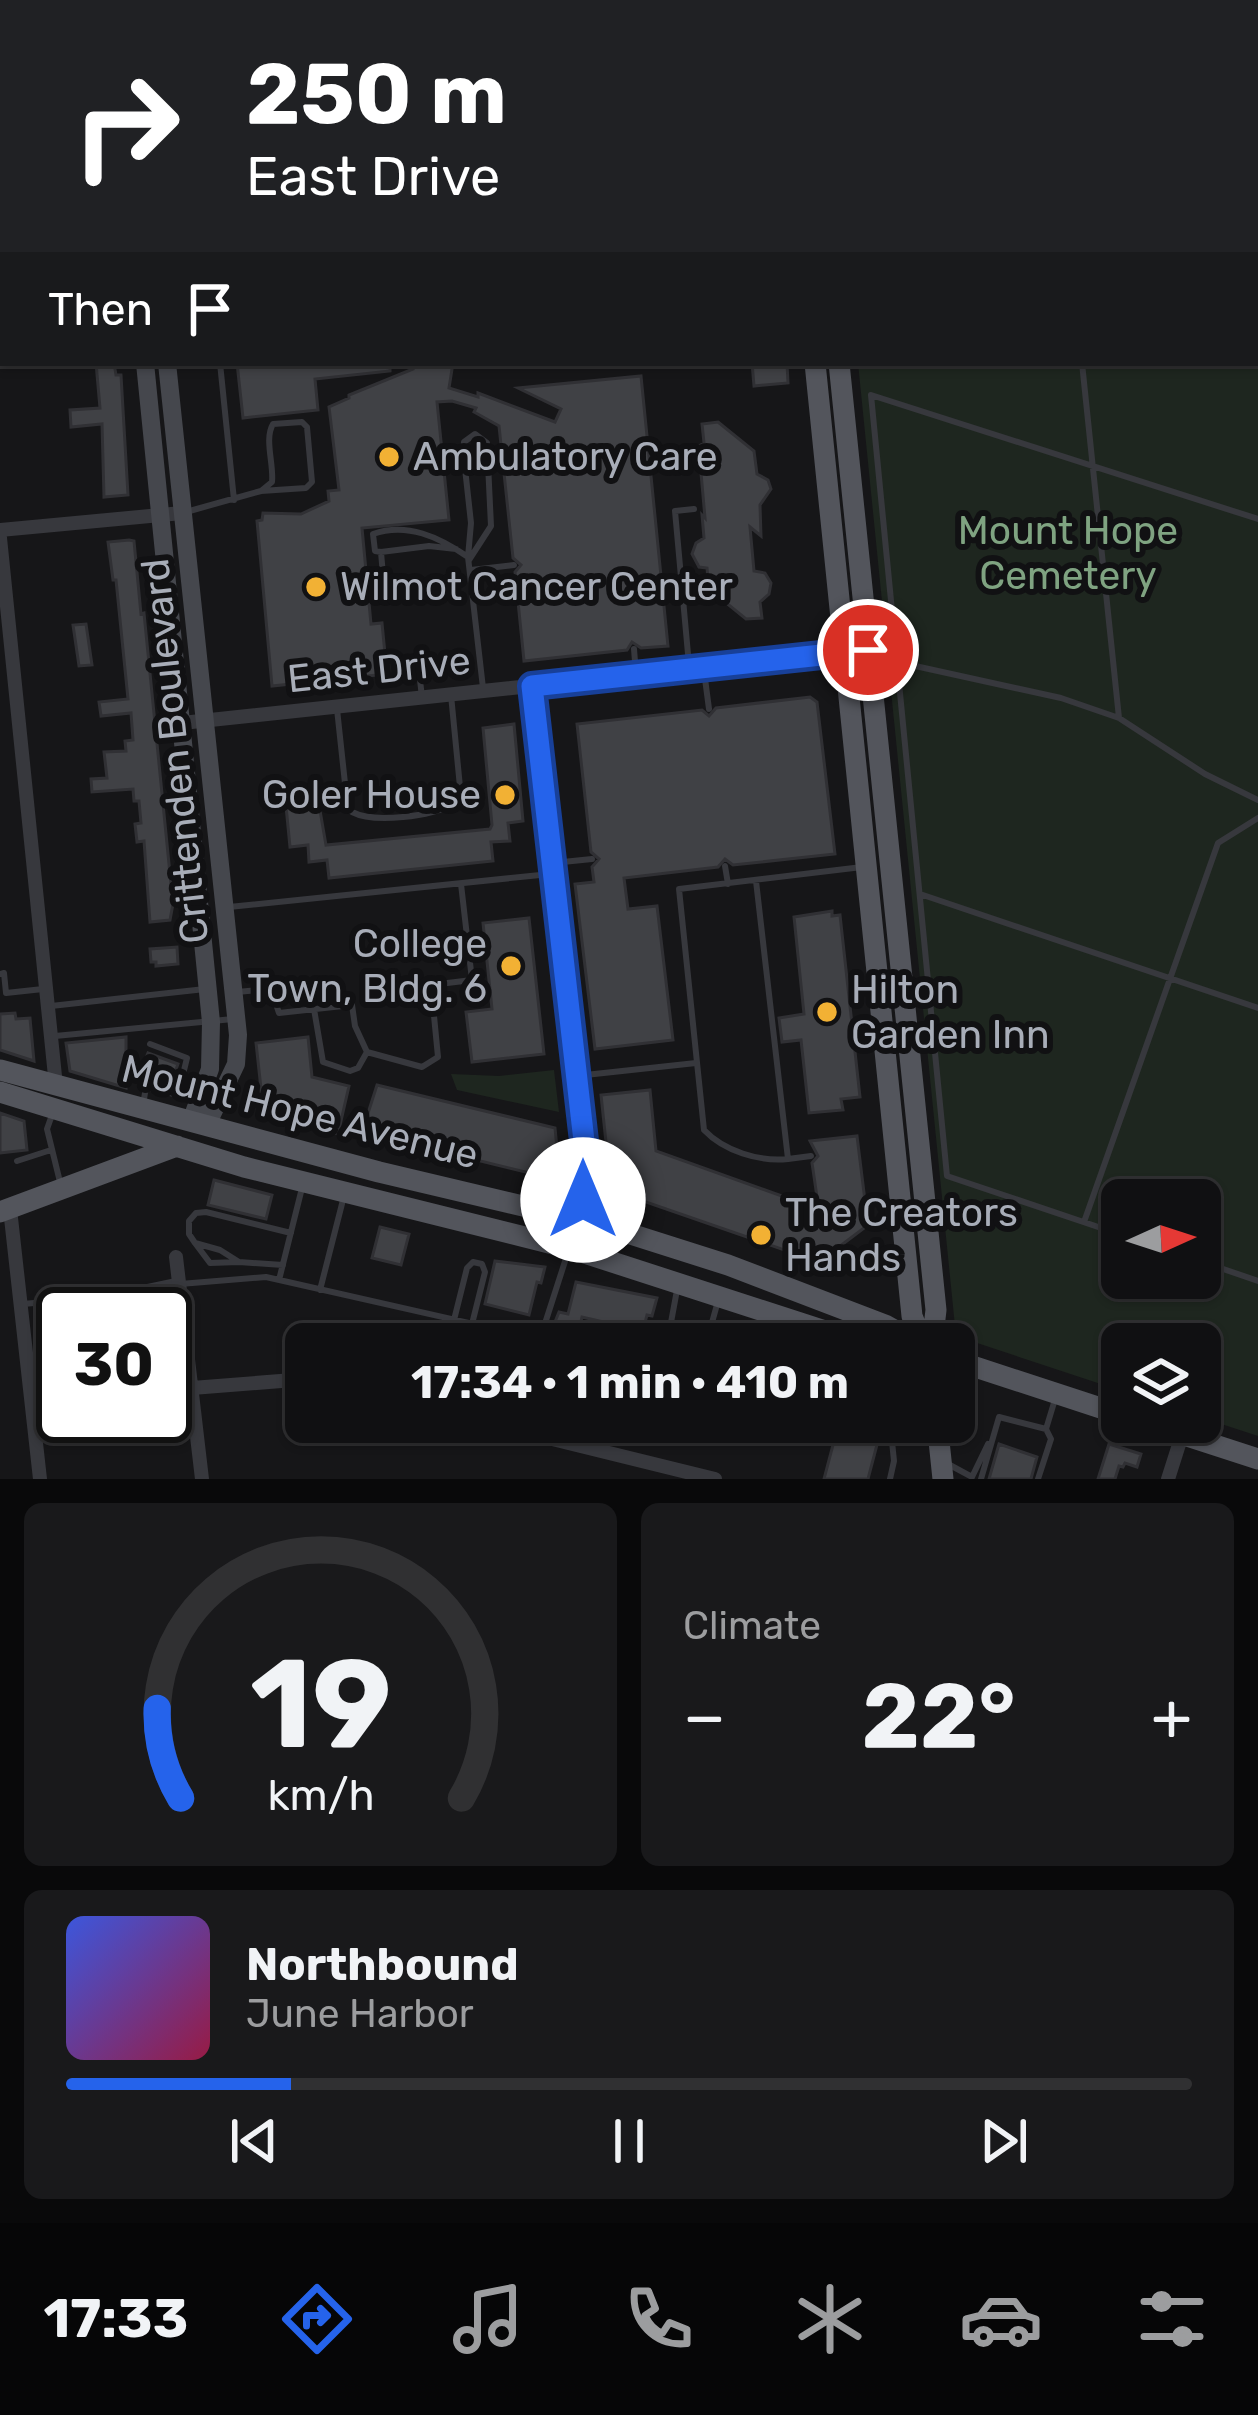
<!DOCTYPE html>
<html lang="en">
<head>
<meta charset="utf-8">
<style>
  body { margin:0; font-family:Rubik,sans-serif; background:#19191b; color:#f1f3f6; height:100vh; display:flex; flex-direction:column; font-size:45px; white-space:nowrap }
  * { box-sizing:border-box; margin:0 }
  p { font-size:39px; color:#9c9d9f }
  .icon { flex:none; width:66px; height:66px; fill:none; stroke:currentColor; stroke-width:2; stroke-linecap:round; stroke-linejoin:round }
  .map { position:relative; height:1479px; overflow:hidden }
  .panel { display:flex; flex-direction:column; gap:24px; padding:24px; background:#09090a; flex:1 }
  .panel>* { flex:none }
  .top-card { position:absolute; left:0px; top:0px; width:1260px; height:366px; box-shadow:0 3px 9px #0004,0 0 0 3px #303032; background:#202124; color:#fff; overflow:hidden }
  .needle { width:78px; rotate:87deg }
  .fabs { position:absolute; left:1101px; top:1179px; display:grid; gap:24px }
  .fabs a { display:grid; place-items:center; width:120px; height:120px; border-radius:18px; background:#101012; box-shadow:0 3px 9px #0004,0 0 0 3px #303032; font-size:60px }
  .speed { position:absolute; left:36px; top:1287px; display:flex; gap:24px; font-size:60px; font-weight:700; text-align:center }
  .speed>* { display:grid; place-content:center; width:156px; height:156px; border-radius:50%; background:#101012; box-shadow:0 3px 9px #0004,0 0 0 3px #303032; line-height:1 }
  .speed .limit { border:6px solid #111; border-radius:18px; background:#fff; color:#111 }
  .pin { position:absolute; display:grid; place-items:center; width:102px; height:102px; color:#fff; margin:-51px; border:6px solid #fff; border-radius:50%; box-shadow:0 3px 12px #0007 }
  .me { position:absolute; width:132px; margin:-66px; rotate:0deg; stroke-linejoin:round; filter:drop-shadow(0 0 9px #0008) }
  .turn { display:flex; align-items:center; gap:42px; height:252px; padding:0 48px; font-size:54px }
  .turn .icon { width:156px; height:156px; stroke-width:2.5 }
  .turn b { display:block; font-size:84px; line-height:102px }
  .then { display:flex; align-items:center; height:114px; padding:0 48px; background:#0003; gap:24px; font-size:45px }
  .big { font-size:90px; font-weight:700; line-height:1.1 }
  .panel .card { flex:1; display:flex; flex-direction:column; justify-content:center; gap:18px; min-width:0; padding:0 42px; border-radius:18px; background:#19191b }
  .panel .dial { align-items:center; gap:0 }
  .dial svg { height:312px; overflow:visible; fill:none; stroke:#303032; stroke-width:7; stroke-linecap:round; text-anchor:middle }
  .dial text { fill:#f1f3f6; stroke:none }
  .song { display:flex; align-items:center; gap:36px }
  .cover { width:144px; height:144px; border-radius:18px; background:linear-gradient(135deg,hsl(230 70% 55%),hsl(340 70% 35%)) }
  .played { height:12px; border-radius:6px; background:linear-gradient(90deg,#2563eb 20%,#303032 20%) }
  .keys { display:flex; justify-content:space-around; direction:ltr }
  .heat { display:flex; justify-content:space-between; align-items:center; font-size:66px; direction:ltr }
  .panel .tiles { flex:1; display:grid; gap:24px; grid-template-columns:1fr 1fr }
  .card:last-child { grid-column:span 2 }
  .trip { position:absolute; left:285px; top:1323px; width:690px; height:120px; border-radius:18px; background:#101012; box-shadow:0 3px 9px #0004,0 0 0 3px #303032; font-weight:700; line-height:120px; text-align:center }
  .menu { display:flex; height:192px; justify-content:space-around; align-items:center; background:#060607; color:#9c9d9f }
  .menu .icon { width:84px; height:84px }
  .menu .on { color:#2563eb }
  .menu b { font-size:54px; color:#f1f3f6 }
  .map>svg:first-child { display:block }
  .green { fill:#1e261f; fill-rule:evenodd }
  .building { fill:#404145; stroke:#303034; stroke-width:3 }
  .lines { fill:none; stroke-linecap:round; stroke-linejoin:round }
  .lane { stroke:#37383d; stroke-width:6 }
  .street { stroke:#37383d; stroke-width:14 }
  .secondary { stroke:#45474d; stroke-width:18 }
  .primary { stroke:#53555c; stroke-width:21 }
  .route-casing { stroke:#184099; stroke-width:30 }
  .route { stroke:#2563eb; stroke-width:21 }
  .poi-dot { fill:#f2b134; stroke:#111113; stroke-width:4.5 }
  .labels { text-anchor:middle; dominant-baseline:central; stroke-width:12; stroke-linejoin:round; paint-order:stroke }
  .poi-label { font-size:39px; fill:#a8adb8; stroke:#111113; text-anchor:start }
  .park-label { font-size:39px; fill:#7fa381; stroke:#111113 }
  .street-label { font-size:39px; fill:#a8adb8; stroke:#111113 }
</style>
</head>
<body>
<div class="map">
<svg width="1258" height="1479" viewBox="0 0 1258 1479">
  <rect width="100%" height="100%" fill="#161618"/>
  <path class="green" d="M824 0H1258V1436L1200 1417V1344H1122V1391L956 1336 858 363H1257V3ZM1122 1200H1200V1278H1122Z
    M554 1070 559 1112 457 1090 451 1074 499 1076Z"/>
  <path class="building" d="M96 363H114L116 375H121L128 495 104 497 102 424 71 427 70 410 100 408Z
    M237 363H390V371L315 379 318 410 243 418Z
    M412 363H453L449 388 478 397V393L555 422 561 409 518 388 641 376 668 646 641 648 632 642 627 650 524 661 515 572 521 565 513 558 499 426 474 412 476 408 452 401 437 402 449 520 362 528 371 624 382 623 387 674 272 686 257 521 262 520 263 513 301 514 329 501 328 491 339 490 329 407 349 398V395L413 369Z
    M752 363H787L788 383 754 386Z
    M718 422 754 451 757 474 768 480 771 489 760 505 761 536 750 527 754 571 765 573 771 583 769 594 760 602 762 618 746 619 709 589 707 568 699 567 692 554 696 543 704 538 702 515 705 518 701 473 692 455 694 449 704 443 702 424Z
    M129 540 134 541 141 614 144 613 173 904 170 920 150 922 144 841 137 842 135 824 141 823 139 801H134L133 789 92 792 91 779 107 778 104 752 126 751 125 741 133 740 131 713 101 716 99 702 128 699 116 580H113L108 542Z
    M86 624 92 665 79 666 73 625Z
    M810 697 817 702 835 854 733 865 725 859 718 867 624 878 628 909 657 906 673 1040 595 1049 575 884 594 882 592 867 599 859 591 852 577 724 702 710 709 716 716 708Z
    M514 724 523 821 508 823 510 841 491 842 493 861 329 878 327 860 309 862 308 845 290 847 285 796 317 793 326 845 490 829 492 825 483 728Z
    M832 911V916L840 915 860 1097 841 1099 843 1110 809 1113 801 1040 782 1042 779 1018 804 1014 794 917Z
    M529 918 544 1054 472 1062 466 1012 492 1009 483 923Z
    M177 947 178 964 156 966V962H151L150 949Z
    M15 1013 16 1019 30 1018 34 1061 0 1050V1014Z
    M126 1037V1088L70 1071 66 1043Z
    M308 1037 312 1077 349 1086 338 1134 264 1116 256 1043Z
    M148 1053 178 1064 172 1081 141 1070Z
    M377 1085 555 1128 558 1158 554 1179 362 1132Z
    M650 1090 656 1151 807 1205 817 1197 812 1163 818 1156 810 1141 857 1136 868 1225 819 1262 611 1190 601 1095Z
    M0 1113 24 1121 27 1150 0 1153Z
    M214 1180 272 1195 266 1219 208 1205Z
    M380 1227 409 1234 401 1265 372 1258Z
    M495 1261 545 1267 541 1283 537 1282 529 1315 485 1304Z
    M576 1282 657 1298 652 1316 647 1315 643 1331 582 1317 576 1344H546L559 1312 568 1314Z
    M839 1422H883L868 1479H824Z
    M999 1444 1037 1457 1031 1479H989Z
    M1109 1444 1141 1454 1137 1467 1125 1463 1123 1467 1119 1466 1115 1479H1098Z"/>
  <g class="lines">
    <path class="lane" d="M685 0V3
      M831 0V3
      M1136 3V0
      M0 20H3
      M1257 118H1258
      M220 363 234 500
      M1082 363 1119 718
      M186 512 261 491 306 488 312 482 307 427 302 422 273 424C264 439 274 464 272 482L261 491
      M456 549 429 546 381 552 375 551 373 534C407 522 439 537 468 557L483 688
      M381 552 384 587
      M468 557 471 523 463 450 464 442 475 434 487 443 491 526 469 560
      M471 570 514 565
      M634 649 636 674
      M418 661 422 698
      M897 662 1061 698 1119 718 1205 774 1258 800
      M689 665 675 511 694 509
      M704 671 709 709
      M337 709 347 802 352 812C375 824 431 816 454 804L460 787 451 695
      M553 863 592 859
      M725 866 728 884
      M756 881 788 1159C759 1162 724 1151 704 1130L679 889 862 867
      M920 894 1258 1008
      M229 907 550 874
      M0 974 4 973 6 993 43 989
      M237 992 271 989 279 1013 352 1005 355 1026 367 1052 422 1067 438 1057 431 985 472 980 461 884
      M51 1006 205 989
      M314 1009 323 1062 350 1071 358 1068 367 1052
      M55 1036 233 1019
      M576 1076 696 1063
      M143 1105 146 1087 178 1095 187 1058 150 1044
      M53 1112 47 1129 61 1186
      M788 1159 811 1156
      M17 1161 51 1150
      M1084 1222 1218 843 1258 818
      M1122 1235 947 1176 871 395 1258 519
      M195 1243 210 1263 239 1262
      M1200 1261 1258 1281
      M283 1265 239 1262 220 1250 195 1243 189 1234V1221L196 1213 206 1212 291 1233
      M279 1280 303 1184
      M180 1284 266 1277 540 1339 568 1252
      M320 1290 344 1196
      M23 1304 100 1297 176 1281
      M454 1320 467 1268 473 1262 482 1264 485 1272 472 1324
      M595 1333 647 1344
      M667 1344 677 1290
      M706 1344 718 1301
      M755 1344 761 1318
      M890 1422 894 1461 890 1479
      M948 1464 972 1477 988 1444
      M981 1479 999 1417 1046 1429 1056 1396
      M1038 1479 1051 1439 1046 1429"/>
    <path class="street" d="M0 83 3 84
      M0 530 182 513
      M0 538 56 1086
      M532 685 586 1170 583 1200 569 1248
      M182 723 869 650
      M10 1209 40 1479
      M176 1257 202 1479
      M192 1388 306 1379
      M483 1422 715 1479
      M1168 1479 1182 1435"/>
    <path class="secondary" d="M106 0V3
      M128 0V3
      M145 363 211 1022 210 1069 191 1121
      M167 363 238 1035 236 1064 207 1125"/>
    <path class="primary" d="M753 0 754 3
      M778 0 779 3
      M815 363 912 1316 923 1344
      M839 363 936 1310 932 1344
      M0 1070 379 1172 599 1224 728 1265 885 1325 919 1344
      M0 1092 244 1167 569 1248 865 1344
      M0 1212 177 1146
      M954 1360 1122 1415
      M937 1422 943 1479
      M1144 1422 1258 1459"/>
  </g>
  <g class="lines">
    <defs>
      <path id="route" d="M583 1200 584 1141 532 686 868 650"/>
    </defs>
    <use href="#route" class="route-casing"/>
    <use href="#route" class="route"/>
  </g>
  <g class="poi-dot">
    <circle cx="389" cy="457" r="12"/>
    <circle cx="316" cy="587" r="12"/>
    <circle cx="505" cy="795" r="12"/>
    <circle cx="511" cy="966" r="12"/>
    <circle cx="827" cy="1012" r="12"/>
    <circle cx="761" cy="1235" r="12"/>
  </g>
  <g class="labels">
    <g class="poi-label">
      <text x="413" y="457">Ambulatory Care</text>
      <text x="340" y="587">Wilmot Cancer Center</text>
      <text x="481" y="795" text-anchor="end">Goler House</text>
      <text x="487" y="944" text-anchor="end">College<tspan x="487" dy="45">Town, Bldg. 6</tspan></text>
      <text x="851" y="990">Hilton<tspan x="851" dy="45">Garden Inn</tspan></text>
      <text x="785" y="1213">The Creators<tspan x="785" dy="45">Hands</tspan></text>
    </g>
    <g class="park-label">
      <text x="1068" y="531">Mount Hope<tspan x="1068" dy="45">Cemetery</tspan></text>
    </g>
    <g class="street-label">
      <text transform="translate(379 670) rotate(-6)">East Drive</text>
      <text transform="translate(175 751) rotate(-96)">Crittenden Boulevard</text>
      <text transform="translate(300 1112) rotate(14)">Mount Hope Avenue</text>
    </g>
  </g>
</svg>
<div class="fabs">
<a><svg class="needle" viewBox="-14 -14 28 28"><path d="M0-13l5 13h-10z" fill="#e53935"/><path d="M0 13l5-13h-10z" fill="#9c9d9f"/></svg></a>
<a><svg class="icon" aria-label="layers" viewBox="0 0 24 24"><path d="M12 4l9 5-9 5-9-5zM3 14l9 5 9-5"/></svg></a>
</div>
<div class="speed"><div class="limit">30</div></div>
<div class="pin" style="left:868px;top:650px;background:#d93025"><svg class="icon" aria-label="arrive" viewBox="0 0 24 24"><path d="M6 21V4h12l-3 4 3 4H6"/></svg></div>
<svg class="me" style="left:583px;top:1200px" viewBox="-20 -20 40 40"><circle r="19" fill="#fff"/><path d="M0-13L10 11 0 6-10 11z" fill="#2563eb"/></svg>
<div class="trip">17:34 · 1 min · 410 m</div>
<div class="top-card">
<div class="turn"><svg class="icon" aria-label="right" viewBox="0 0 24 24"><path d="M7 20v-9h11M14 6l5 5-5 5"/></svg><div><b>250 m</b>East Drive</div></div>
<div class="then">Then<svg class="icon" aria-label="arrive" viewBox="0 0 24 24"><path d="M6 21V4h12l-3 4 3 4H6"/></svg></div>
</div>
</div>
<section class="panel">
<div class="tiles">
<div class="card dial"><svg viewBox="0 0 100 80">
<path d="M14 69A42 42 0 1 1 86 69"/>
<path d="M14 69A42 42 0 0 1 8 46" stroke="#2563eb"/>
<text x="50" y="56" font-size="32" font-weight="700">19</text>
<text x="50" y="72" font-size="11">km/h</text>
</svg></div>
<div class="card"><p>Climate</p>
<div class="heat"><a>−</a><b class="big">22°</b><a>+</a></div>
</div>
<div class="card">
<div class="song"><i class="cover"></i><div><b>Northbound</b><p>June Harbor</p></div></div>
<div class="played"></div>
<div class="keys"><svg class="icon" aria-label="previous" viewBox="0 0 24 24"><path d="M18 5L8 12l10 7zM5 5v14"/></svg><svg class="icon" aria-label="pause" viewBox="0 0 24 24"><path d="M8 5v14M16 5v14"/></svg><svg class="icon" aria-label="next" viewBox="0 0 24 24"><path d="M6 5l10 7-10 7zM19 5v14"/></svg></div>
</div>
</div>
</section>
<nav class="menu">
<b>17:33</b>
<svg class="icon on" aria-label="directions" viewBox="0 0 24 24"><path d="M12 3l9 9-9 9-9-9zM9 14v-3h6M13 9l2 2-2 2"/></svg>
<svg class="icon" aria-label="music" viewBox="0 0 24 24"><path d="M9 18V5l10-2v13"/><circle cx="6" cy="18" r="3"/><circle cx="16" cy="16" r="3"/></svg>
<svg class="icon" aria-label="phone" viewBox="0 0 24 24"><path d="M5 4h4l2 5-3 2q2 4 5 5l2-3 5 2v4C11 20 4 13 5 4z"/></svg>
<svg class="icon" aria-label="climate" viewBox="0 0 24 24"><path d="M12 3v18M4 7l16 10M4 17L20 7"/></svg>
<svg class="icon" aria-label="car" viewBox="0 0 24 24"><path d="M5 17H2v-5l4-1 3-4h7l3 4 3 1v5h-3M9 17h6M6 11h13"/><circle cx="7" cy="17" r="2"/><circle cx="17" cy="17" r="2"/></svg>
<svg class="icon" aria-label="filters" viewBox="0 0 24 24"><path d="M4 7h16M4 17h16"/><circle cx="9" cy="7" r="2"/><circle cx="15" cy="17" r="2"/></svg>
</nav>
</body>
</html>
